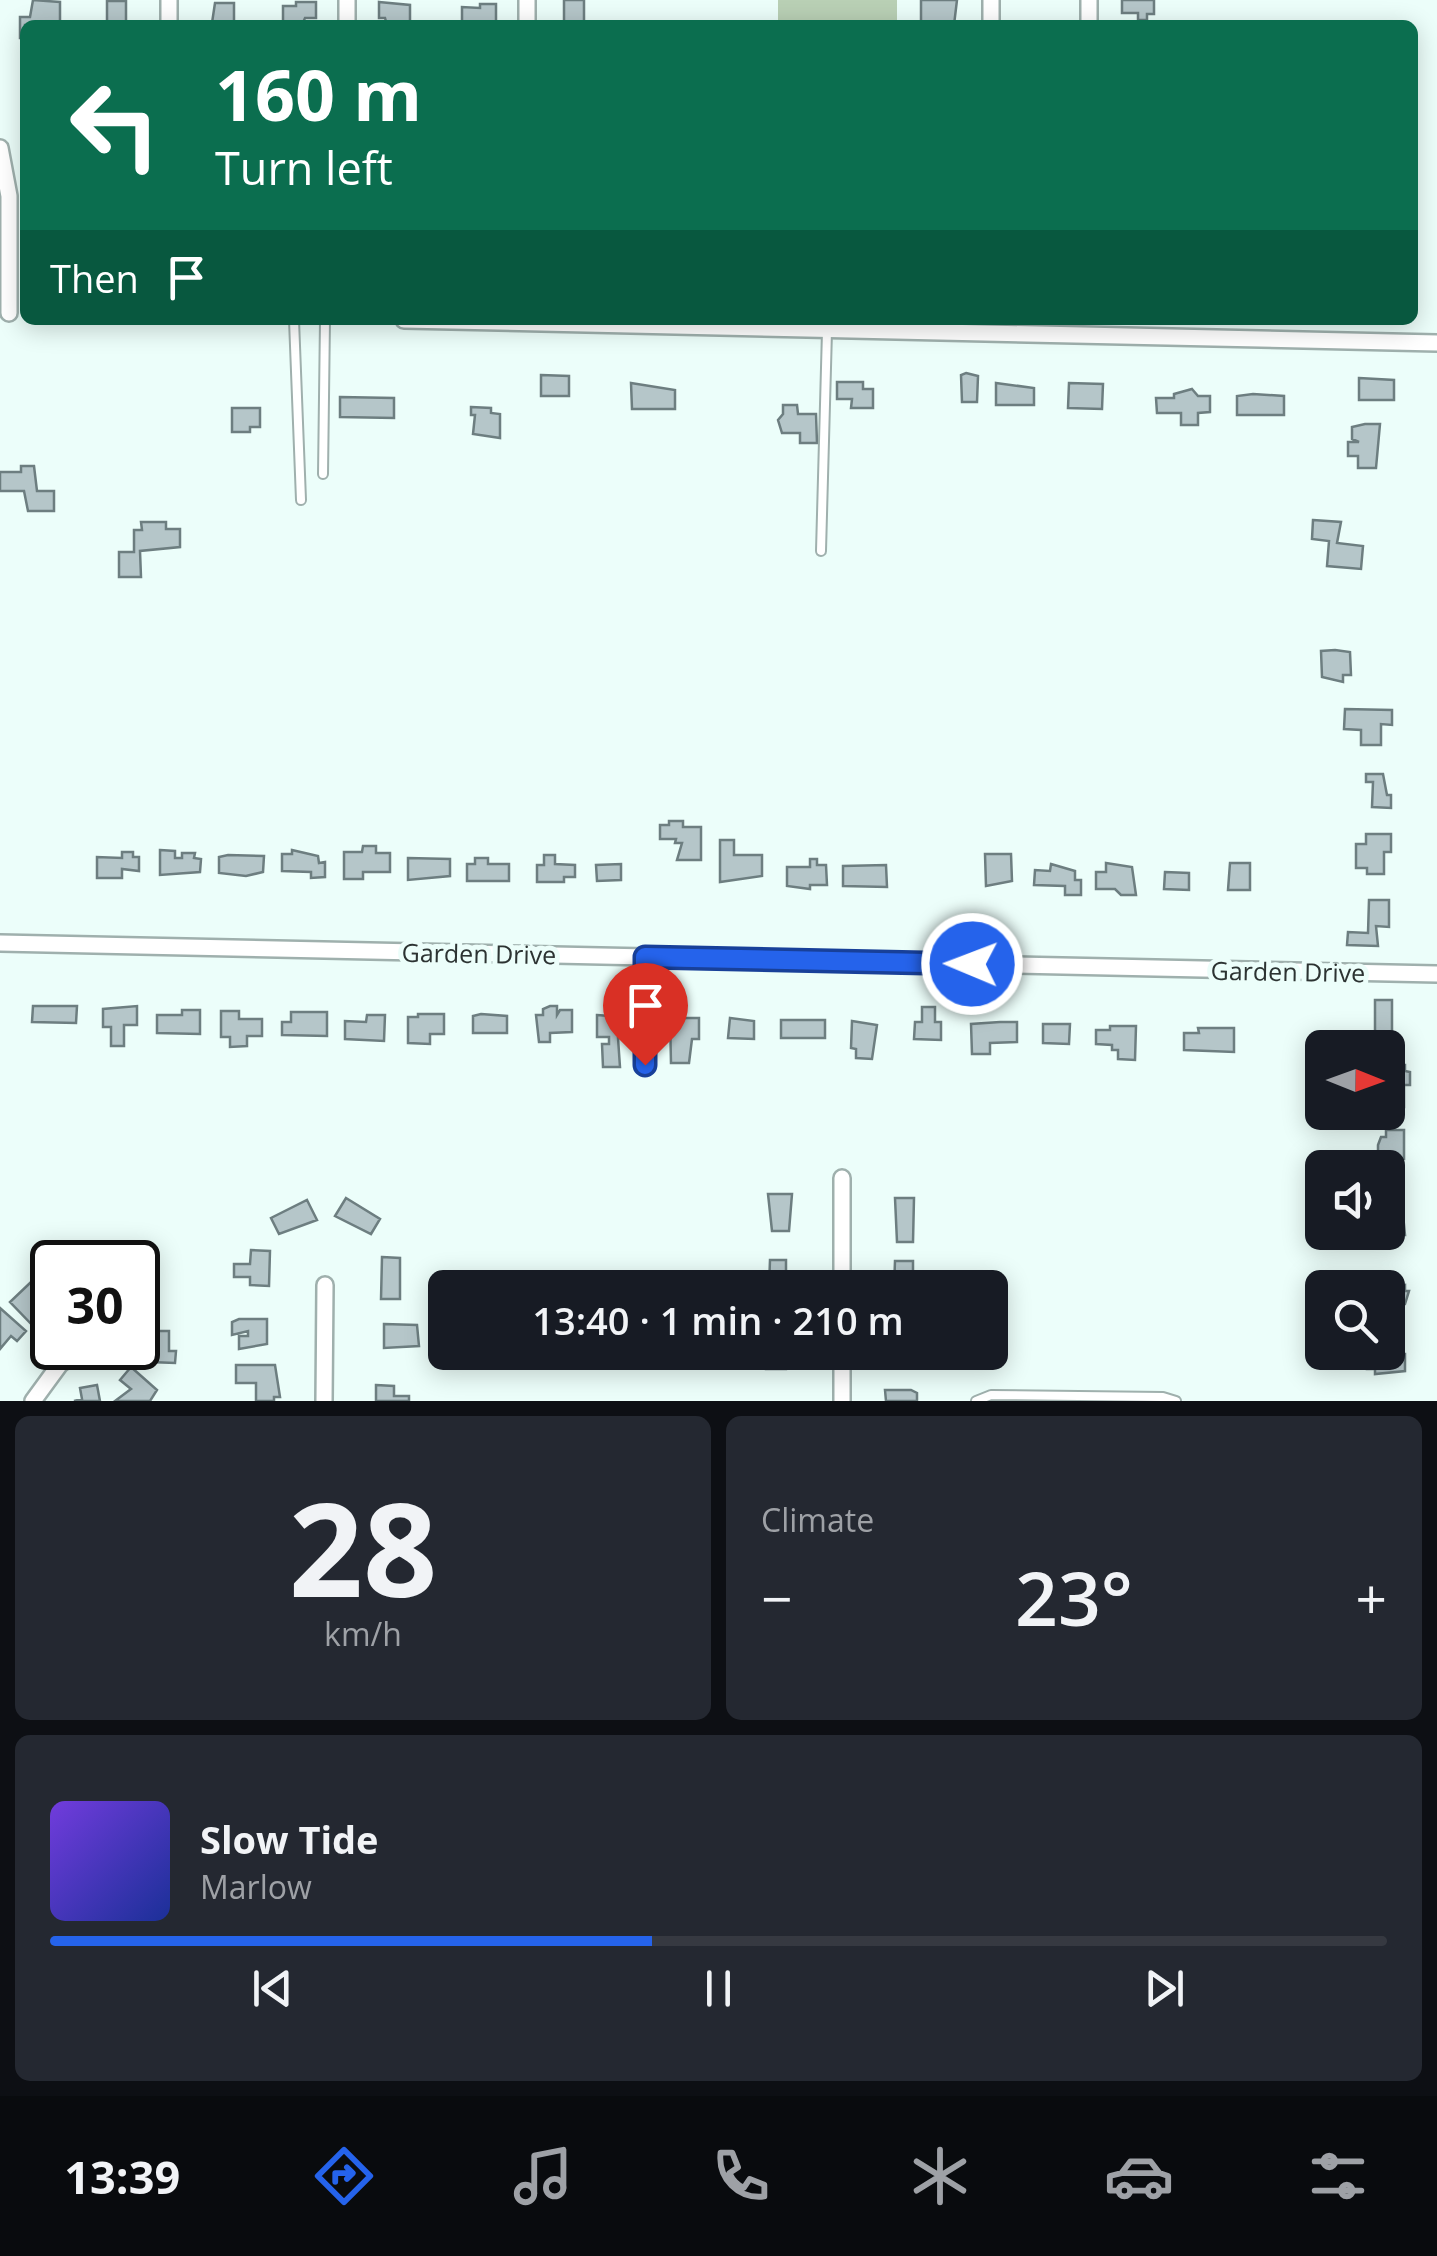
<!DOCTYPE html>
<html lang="en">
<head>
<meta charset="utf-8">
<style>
  body { margin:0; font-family:"Open Sans",sans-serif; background:#242831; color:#f1f3f6; height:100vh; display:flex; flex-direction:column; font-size:38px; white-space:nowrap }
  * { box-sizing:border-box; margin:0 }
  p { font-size:32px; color:#9ea1a6 }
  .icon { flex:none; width:55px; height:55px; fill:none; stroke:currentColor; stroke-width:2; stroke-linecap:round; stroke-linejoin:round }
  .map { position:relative; height:1401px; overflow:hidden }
  .side { display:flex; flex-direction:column; gap:15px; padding:15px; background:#0d0f14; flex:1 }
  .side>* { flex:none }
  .top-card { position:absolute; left:20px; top:20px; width:1398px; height:305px; border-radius:15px; box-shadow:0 5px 25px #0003; background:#0b6e4f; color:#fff; overflow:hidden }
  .needle { width:65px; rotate:91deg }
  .fabs { position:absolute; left:1305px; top:1030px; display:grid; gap:20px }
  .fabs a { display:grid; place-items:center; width:100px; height:100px; border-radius:15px; background:#171b24; box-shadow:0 5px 25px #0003; font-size:50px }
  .speed { position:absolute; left:30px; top:1240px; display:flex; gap:20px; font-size:50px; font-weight:700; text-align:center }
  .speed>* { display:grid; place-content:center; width:130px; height:130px; border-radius:50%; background:#171b24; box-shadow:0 5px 25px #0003; line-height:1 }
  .speed .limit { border:5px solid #111; border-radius:15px; background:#fff; color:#111 }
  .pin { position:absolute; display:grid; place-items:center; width:85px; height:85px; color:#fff; margin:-102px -42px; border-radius:50% 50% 50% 0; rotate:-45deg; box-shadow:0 0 10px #0007 }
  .pin .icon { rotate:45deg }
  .me { position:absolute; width:110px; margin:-55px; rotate:271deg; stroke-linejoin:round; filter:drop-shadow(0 0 8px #0008) }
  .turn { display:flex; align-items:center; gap:35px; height:210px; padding:0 30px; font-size:45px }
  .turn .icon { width:130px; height:130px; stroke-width:2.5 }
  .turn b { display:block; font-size:70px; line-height:85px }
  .then { display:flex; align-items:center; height:95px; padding:0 30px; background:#0003; gap:20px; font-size:38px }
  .big { font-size:75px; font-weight:600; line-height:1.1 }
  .side .tile { flex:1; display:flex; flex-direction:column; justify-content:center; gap:15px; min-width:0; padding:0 35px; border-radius:15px; background:#242831 }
  .side .dial { align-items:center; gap:0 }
  .dial b { font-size:130px; line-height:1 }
  .song { display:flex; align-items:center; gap:30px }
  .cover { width:120px; height:120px; border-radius:15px; background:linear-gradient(135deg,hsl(260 70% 55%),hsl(230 70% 35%)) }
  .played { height:10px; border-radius:5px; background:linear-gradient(90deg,#2563eb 45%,#363941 45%) }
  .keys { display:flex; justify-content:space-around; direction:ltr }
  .heat { display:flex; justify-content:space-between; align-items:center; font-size:55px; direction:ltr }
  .side .tiles { flex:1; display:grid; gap:15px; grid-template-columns:1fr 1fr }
  .tile:last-child { grid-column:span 2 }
  .trip { position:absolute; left:428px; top:1270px; width:580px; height:100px; border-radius:15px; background:#171b24; box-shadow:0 5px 25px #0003; font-weight:600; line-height:100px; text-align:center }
  .menu { display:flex; height:160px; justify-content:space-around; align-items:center; background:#090b0e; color:#9ea1a6 }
  .menu .icon { width:70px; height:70px }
  .menu .active { color:#2563eb }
  .menu b { font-size:45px; color:#f1f3f6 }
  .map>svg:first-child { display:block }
  .forest { fill:#b9d0b5 }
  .building { fill:#b5c6c9; stroke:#6d7e80; stroke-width:2.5 }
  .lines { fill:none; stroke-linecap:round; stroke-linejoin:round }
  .service-casing { stroke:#9fb0ad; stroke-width:12 }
  .minor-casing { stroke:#9fb0ad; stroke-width:20 }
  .service { stroke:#fff; stroke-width:8 }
  .minor { stroke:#fff; stroke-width:15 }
  .route-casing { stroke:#184099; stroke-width:25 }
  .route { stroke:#2563eb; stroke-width:18 }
  .labels { text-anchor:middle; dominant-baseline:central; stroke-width:10; stroke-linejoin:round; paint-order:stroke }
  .street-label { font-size:25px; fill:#2c3332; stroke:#ecfefa }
</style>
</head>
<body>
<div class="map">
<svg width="1437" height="1401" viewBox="0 0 1437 1401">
  <rect width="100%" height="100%" fill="#ecfefa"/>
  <path class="forest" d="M778 0H897V25H778Z"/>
  <path class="building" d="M33 0 60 2V24L25 25V38H20V17H30Z
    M564 0H584V25H564Z
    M921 0H957L954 25H921Z
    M1122 0H1154V14H1147V20H1138V13H1122Z
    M107 1H126V22H137V25H107Z
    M296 2H316V18H305L302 25H283V6H296Z
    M379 2 410 5V24L416 25H387L385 18H379Z
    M215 3H234V25H200L212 23Z
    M480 4H496V23L462 25V7L480 8Z
    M966 373 978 376 977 402H962L961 375Z
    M541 375 569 376V396H541Z
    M1359 378 1394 380V400H1359Z
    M837 382H863V389H873V408H851L852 399H837Z
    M631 383 675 390V409H632Z
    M996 383 1034 388V405H996Z
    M1069 383 1103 384 1102 409 1068 408Z
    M1192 389 1198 396H1210V412L1198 413V425H1181V413H1157L1156 398H1174V394Z
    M1253 394 1284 396V415H1237V396Z
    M340 397 394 398V418L340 417Z
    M783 405H797L798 414H816L817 443H800V433H782L778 420 783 414Z
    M471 407 491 408V413L500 414V438L473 434 475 415H471Z
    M232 408H260V427H250V432H232Z
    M1365 424H1380L1376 468H1358V456H1348V442H1359L1352 439V427Z
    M21 466H34L37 491H54V511H28L24 491H0V472H21Z
    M1313 520 1341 522 1337 543 1363 546 1361 569 1327 566 1329 541 1312 539Z
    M141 522H166V529H180V547L140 551 141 577H119V552H134V530H142Z
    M1335 650 1350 652 1351 675H1343V682L1322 677 1321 651Z
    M1345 709 1392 710V725L1381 724V745H1361V730L1344 729Z
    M1366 774H1383L1387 795H1391V808L1372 807 1373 782H1366Z
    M669 821H683V827H701V860H677L682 843H675L676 839H660V825H669Z
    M1366 834H1391V852H1384V874H1367V868H1356V844H1366Z
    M720 840H734V855H762V876L720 882Z
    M363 846H376V853H390V872H363V879H344V852H362Z
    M160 850 175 851V858H182V853H195L194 858 201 859 200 872 160 875Z
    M292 850 318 856 319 863 325 862V877L311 878V872L282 871V854H292Z
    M122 852H133V857H139V871L122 869V878H97V857L122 858Z
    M985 854H1011L1012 881 986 886Z
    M228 855 264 856 263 872 246 876 219 873V857Z
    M544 855H555V864L575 865V877H564V882H537V865H544Z
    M408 858 450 859V876L408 880Z
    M475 858H488V864H509V881H467V864H475Z
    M810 859H817V865H826L827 885H810V889L787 886V867H810Z
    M1106 863 1132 867 1136 895H1121L1115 889H1096V872H1106Z
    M1230 863H1250V890H1228Z
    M621 864V880L597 881 596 865Z
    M1051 864 1075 871V880H1081V895H1065V886L1034 885 1035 870 1050 871Z
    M886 865 887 887 843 886V866Z
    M1165 872 1189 873V890L1164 889Z
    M1369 900H1389V927L1376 926 1378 946 1347 945 1348 932 1368 933Z
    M1375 1000H1392V1047H1375Z
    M33 1006H77L76 1023 32 1022Z
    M137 1006V1025H124V1046H111V1027H103V1009Z
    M550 1006H557V1015L560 1010H572V1032L550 1033V1042H539L536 1015H543V1009Z
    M922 1007H935V1022H941V1040L914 1039 915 1022H922Z
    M182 1010H200V1034L157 1033V1015H182Z
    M221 1011H239V1019H262V1036H247V1046L230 1047V1037H221Z
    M291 1012H327V1036L282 1035V1022H291Z
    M418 1014H444V1034H430V1044L408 1043V1017H418Z
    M481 1014 507 1016V1033H473V1016Z
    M367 1015H385L384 1041 345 1039V1021L366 1022Z
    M597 1015 622 1017 623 1038H618L620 1067H603L602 1044H609V1037H597Z
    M670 1018H699V1039H692L689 1063H671Z
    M730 1018 754 1021V1039L728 1038Z
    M781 1020H825V1038H781Z
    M852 1021 877 1025 872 1059 856 1058V1049L851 1048Z
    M1000 1022H1017V1042L990 1043V1054H972L971 1024Z
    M1043 1024H1070L1069 1044 1043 1043Z
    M1110 1026H1136L1135 1060 1118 1059V1050H1112V1045L1096 1044V1030H1110Z
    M1198 1028H1234V1052L1184 1050V1033H1199Z
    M1388 1065H1405V1071L1410 1072V1085H1404V1107H1392Z
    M1386 1130H1404V1159L1378 1158V1145L1381 1137H1386Z
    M768 1194H792L789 1231H772Z
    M1388 1194H1401L1405 1235H1384L1388 1232Z
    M346 1198 380 1219 371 1234 335 1216Z
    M895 1198H914L913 1242H897Z
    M307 1200 317 1220 279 1234 271 1218Z
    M251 1250 270 1251 269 1286 250 1285V1277H234V1264H250Z
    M382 1257 400 1258V1299H381Z
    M770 1260H786V1288H769Z
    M895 1261H913V1288H894Z
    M138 1264 157 1288 138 1310Z
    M30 1283 52 1301 45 1315 47 1318 36 1329 10 1302Z
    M1405 1285V1291H1409L1405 1304 1388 1303 1386 1287Z
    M0 1308 26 1331 17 1341 11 1336 0 1349Z
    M239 1319H267V1344L239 1349V1336H248V1331L232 1335V1322Z
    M384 1324 417 1325 419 1346 384 1348Z
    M140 1331H169V1351H176L175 1363 150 1362V1355L144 1354 145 1347H140Z
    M1388 1336H1392L1393 1354H1405V1371L1375 1374V1369H1367L1368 1352H1388Z
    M766 1352H787L786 1369H766Z
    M896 1352H918V1367H900Z
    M236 1365H275L280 1397H274V1401H256V1383H236Z
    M131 1367 157 1390 150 1401H115L131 1389 120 1380Z
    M97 1385 100 1401H74L82 1399 80 1388Z
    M376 1385 394 1386V1396H409V1401H376Z
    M885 1390H911L917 1393V1401H886Z"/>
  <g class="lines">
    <defs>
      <path id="service" d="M294 320 301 500
        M323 474 325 320
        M821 551 827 331
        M645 957V1065
        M976 1401 991 1395 1163 1397 1176 1401"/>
      <path id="minor" d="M347 0V25
        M991 0V25
        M1089 0V25
        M169 25V0
        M527 25V0
        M0 148 9 196V313
        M404 320 1437 343
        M0 943 1437 974
        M842 1288V1178
        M33 1401 60 1364 83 1348
        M324 1401 325 1285
        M842 1401V1352"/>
    </defs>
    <use href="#service" class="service-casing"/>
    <use href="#minor" class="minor-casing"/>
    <use href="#service" class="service"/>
    <use href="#minor" class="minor"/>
  </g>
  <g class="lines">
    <defs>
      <path id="route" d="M645 1065V957L972 964"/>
    </defs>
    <use href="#route" class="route-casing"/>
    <use href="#route" class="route"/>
  </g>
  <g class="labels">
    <g class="street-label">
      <text transform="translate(479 953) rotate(1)">Garden Drive</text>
      <text transform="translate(1288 971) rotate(1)">Garden Drive</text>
    </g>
  </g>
</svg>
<div class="fabs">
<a><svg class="needle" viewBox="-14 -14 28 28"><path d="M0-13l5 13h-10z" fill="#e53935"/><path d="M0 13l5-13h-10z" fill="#9ea1a6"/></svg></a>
<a><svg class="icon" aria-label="sound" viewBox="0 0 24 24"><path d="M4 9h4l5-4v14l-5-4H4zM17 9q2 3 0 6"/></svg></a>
<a><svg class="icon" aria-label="search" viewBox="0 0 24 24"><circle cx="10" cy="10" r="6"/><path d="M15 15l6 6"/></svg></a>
</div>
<div class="speed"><div class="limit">30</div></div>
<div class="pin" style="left:645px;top:1065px;background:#d93025"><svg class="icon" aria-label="arrive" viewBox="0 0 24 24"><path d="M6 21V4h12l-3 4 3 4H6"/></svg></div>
<svg class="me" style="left:972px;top:964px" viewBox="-20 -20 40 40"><circle r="17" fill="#2563eb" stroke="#fff" stroke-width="3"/><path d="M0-11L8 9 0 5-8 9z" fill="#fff"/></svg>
<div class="trip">13:40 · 1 min · 210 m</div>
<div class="top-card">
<div class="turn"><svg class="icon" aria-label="left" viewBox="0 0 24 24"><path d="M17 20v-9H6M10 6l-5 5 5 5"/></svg><div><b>160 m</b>Turn left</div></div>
<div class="then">Then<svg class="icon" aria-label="arrive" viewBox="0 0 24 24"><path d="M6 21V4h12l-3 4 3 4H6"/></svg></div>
</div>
</div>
<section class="side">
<div class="tiles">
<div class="tile dial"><b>28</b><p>km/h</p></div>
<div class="tile"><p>Climate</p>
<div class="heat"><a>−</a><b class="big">23°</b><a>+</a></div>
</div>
<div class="tile">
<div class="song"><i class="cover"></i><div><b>Slow Tide</b><p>Marlow</p></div></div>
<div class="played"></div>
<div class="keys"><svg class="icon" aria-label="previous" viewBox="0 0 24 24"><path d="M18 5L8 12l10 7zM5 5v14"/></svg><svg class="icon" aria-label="pause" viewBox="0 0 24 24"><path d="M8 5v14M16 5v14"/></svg><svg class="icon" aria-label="next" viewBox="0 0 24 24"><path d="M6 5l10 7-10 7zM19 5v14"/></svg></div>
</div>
</div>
</section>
<nav class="menu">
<b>13:39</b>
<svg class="icon active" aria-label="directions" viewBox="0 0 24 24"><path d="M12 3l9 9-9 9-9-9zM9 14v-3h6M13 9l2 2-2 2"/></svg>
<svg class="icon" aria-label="music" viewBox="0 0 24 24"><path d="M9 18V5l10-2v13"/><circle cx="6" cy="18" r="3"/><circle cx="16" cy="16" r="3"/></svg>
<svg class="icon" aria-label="phone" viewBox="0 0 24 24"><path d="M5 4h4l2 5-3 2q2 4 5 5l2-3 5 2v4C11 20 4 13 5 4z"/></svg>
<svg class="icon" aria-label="climate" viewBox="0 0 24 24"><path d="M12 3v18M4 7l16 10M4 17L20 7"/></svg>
<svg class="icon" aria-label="car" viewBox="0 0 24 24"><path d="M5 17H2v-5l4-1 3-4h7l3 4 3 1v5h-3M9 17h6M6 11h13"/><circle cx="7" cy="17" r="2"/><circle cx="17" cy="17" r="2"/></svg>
<svg class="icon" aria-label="filters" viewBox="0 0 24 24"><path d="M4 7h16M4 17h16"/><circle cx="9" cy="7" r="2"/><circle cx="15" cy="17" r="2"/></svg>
</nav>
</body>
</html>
